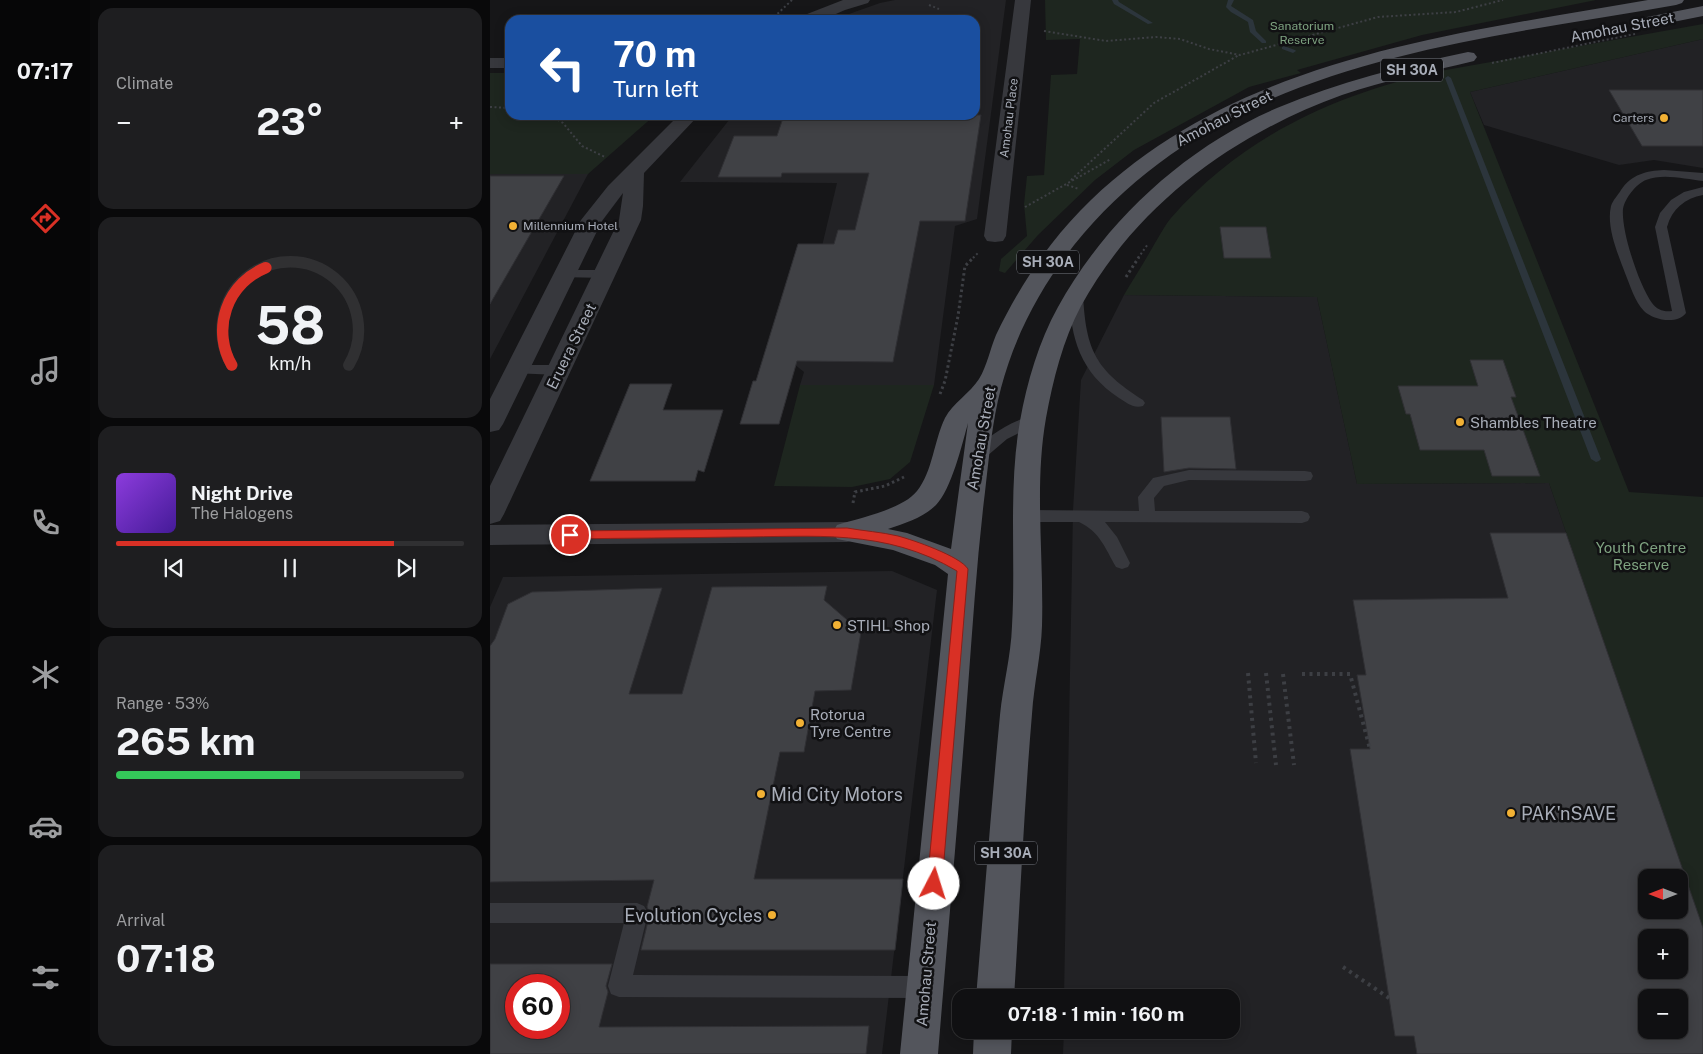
<!DOCTYPE html>
<html lang="en">
<head>
<meta charset="utf-8">
<style>
  body { margin:0; font-family:"Public Sans",sans-serif; background:#1e1e20; color:#f1f3f6; height:100vh; display:flex; flex-direction:column; font-size:19px; white-space:nowrap }
  * { box-sizing:border-box; margin:0 }
  p { font-size:16px; color:#9c9d9f }
  .icon { flex:none; width:28px; height:28px; fill:none; stroke:currentColor; stroke-width:2; stroke-linecap:round; stroke-linejoin:round }
  .map { position:relative; flex:1; overflow:hidden }
  .sheet { display:flex; flex-direction:column; gap:8px; padding:8px; background:#09090a; width:400px }
  .sheet>* { flex:none }
  .banner { position:absolute; left:15px; top:15px; width:475px; height:105px; border-radius:15px; box-shadow:0 2px 12px #0003,0 0 0 1px #303032; background:#1a4fa0; color:#fff; overflow:hidden }
  .needle { width:32px; rotate:270deg }
  .buttons { position:absolute; left:1148px; top:869px; display:grid; gap:10px }
  .buttons a { display:grid; place-items:center; width:50px; height:50px; border-radius:10px; background:#101012; box-shadow:0 2px 12px #0003,0 0 0 1px #303032; font-size:25px }
  .speed { position:absolute; left:15px; top:974px; display:flex; gap:10px; font-size:25px; font-weight:700; text-align:center }
  .speed>* { display:grid; place-content:center; width:65px; height:65px; border-radius:50%; background:#101012; box-shadow:0 2px 12px #0003,0 0 0 1px #303032; line-height:1 }
  .speed .limit { border:8px solid #d22; background:#fff; color:#111 }
  .pin { position:absolute; display:grid; place-items:center; width:42px; height:42px; color:#fff; margin:-21px; border:2px solid #fff; border-radius:50%; box-shadow:0 1px 5px #0007 }
  .me { position:absolute; width:55px; margin:-28px; rotate:5deg; stroke-linejoin:round; filter:drop-shadow(0 0 4px #0008) }
  .turn { display:flex; align-items:center; gap:18px; height:105px; padding:0 25px; font-size:22px }
  .turn .icon { width:65px; height:65px; stroke-width:2.5 }
  .turn b { display:block; font-size:35px; line-height:42px }
  .big { font-size:38px; font-weight:700; line-height:1.1 }
  .sheet .widget { flex:1; display:flex; flex-direction:column; justify-content:center; gap:8px; min-width:0; padding:0 18px; border-radius:15px; background:#1e1e20 }
  .sheet .dial { align-items:center; gap:0 }
  .dial svg { height:130px; overflow:visible; fill:none; stroke:#303032; stroke-width:7; stroke-linecap:round; text-anchor:middle }
  .dial text { fill:#f1f3f6; stroke:none }
  .song { display:flex; align-items:center; gap:15px }
  .cover { width:60px; height:60px; border-radius:8px; background:linear-gradient(135deg,hsl(270 70% 55%),hsl(260 70% 35%)) }
  .played { height:5px; border-radius:2px; background:linear-gradient(90deg,#d93025 80%,#303032 80%) }
  .keys { display:flex; justify-content:space-around; direction:ltr }
  .heat { display:flex; justify-content:space-between; align-items:center; font-size:28px; direction:ltr }
  .charge { height:8px; border-radius:4px; background:linear-gradient(90deg,#34c759 53%,#303032 0) }
  .trip { position:absolute; left:462px; top:989px; width:288px; height:50px; border-radius:15px; background:#101012; box-shadow:0 2px 12px #0003,0 0 0 1px #303032; font-weight:700; line-height:50px; text-align:center }
  main { display:flex; flex:1; min-height:0 }
  .tabs { display:flex; flex-direction:column; width:90px; justify-content:space-around; align-items:center; background:#060607; color:#9c9d9f }
  .tabs .icon { width:35px; height:35px }
  .tabs .active { color:#d93025 }
  .tabs b { font-size:22px; color:#f1f3f6 }
  .map>svg:first-child { display:block }
  .built { fill:#222225; fill-rule:evenodd }
  .green { fill:#1e261f }
  .lines { fill:none; stroke-linecap:round; stroke-linejoin:round }
  .stream { fill:#2c353c; fill-rule:evenodd }
  .building { fill:#404145; stroke:#303034; fill-rule:evenodd }
  .path-far2 { stroke:#3d3f44; stroke-width:2; stroke-dasharray:2 2.5; stroke-linecap:butt }
  .path-far1 { stroke:#3d3f44; stroke-width:3; stroke-dasharray:2.5 3; stroke-linecap:butt }
  .path { stroke:#3d3f44; stroke-width:4; stroke-dasharray:3 4.5; stroke-linecap:butt }
  .lane { fill:#37383d; fill-rule:evenodd }
  .street { fill:#37383d; fill-rule:evenodd }
  .primary { fill:#53555c; fill-rule:evenodd }
  .route { fill:#d93025; stroke:#8d1f18 }
  .poi-dot { fill:#f2b134; stroke:#111113; stroke-width:2 }
  .labels { text-anchor:middle; dominant-baseline:central; stroke-width:5; stroke-linejoin:round; paint-order:stroke }
  .far-park-label { font-size:12px; fill:#7fa381; stroke:#111113 }
  .far-street-label { font-size:12px; fill:#a8adb8; stroke:#111113 }
  .far-poi-label { font-size:12px; fill:#a8adb8; stroke:#111113; text-anchor:end }
  .shield { fill:#111113; stroke:#7b7e86; stroke-width:1 }
  .shield-label { font-size:14px; font-weight:bold; fill:#a8adb8 }
  .street-label { font-size:15px; fill:#a8adb8; stroke:#111113 }
  .poi-label { font-size:15px; fill:#a8adb8; stroke:#111113; text-anchor:start }
  .park-label { font-size:15px; fill:#7fa381; stroke:#111113 }
  .near-poi-label { font-size:18px; fill:#a8adb8; stroke:#111113; text-anchor:start }
</style>
</head>
<body>
<main>
<nav class="tabs">
<b>07:17</b>
<svg class="icon active" aria-label="directions" viewBox="0 0 24 24"><path d="M12 3l9 9-9 9-9-9zM9 14v-3h6M13 9l2 2-2 2"/></svg>
<svg class="icon" aria-label="music" viewBox="0 0 24 24"><path d="M9 18V5l10-2v13"/><circle cx="6" cy="18" r="3"/><circle cx="16" cy="16" r="3"/></svg>
<svg class="icon" aria-label="phone" viewBox="0 0 24 24"><path d="M5 4h4l2 5-3 2q2 4 5 5l2-3 5 2v4C11 20 4 13 5 4z"/></svg>
<svg class="icon" aria-label="climate" viewBox="0 0 24 24"><path d="M12 3v18M4 7l16 10M4 17L20 7"/></svg>
<svg class="icon" aria-label="car" viewBox="0 0 24 24"><path d="M5 17H2v-5l4-1 3-4h7l3 4 3 1v5h-3M9 17h6M6 11h13"/><circle cx="7" cy="17" r="2"/><circle cx="17" cy="17" r="2"/></svg>
<svg class="icon" aria-label="filters" viewBox="0 0 24 24"><path d="M4 7h16M4 17h16"/><circle cx="9" cy="7" r="2"/><circle cx="15" cy="17" r="2"/></svg>
</nav>
<section class="sheet">
<div class="widget"><p>Climate</p>
<div class="heat"><a>−</a><b class="big">23°</b><a>+</a></div>
</div>
<div class="widget dial"><svg viewBox="0 0 100 80">
<path d="M14 69A42 42 0 1 1 86 69"/>
<path d="M14 69A42 42 0 0 1 35 9" stroke="#d93025"/>
<text x="50" y="56" font-size="32" font-weight="700">58</text>
<text x="50" y="72" font-size="11">km/h</text>
</svg></div>
<div class="widget">
<div class="song"><i class="cover"></i><div><b>Night Drive</b><p>The Halogens</p></div></div>
<div class="played"></div>
<div class="keys"><svg class="icon" aria-label="previous" viewBox="0 0 24 24"><path d="M18 5L8 12l10 7zM5 5v14"/></svg><svg class="icon" aria-label="pause" viewBox="0 0 24 24"><path d="M8 5v14M16 5v14"/></svg><svg class="icon" aria-label="next" viewBox="0 0 24 24"><path d="M6 5l10 7-10 7zM19 5v14"/></svg></div>
</div>
<div class="widget"><p>Range · 53%</p><b class="big">265 km</b><div class="charge"></div></div>
<div class="widget"><p>Arrival</p><b class="big">07:18</b></div>
</section>
<div class="map">
<svg width="1213" height="1054" viewBox="0 0 1213 1054">
  <rect width="100%" height="100%" fill="#161618"/>
  <path class="built" d="M405 0H516L487 219 465 226 444 385H310L314 372 304 364 347 183 190 182 243 115H485V20H342L390 3Z
    M1213 39V168L1164 160 1129 165 994 125 980 92Z
    M0 174H98L0 359Z
    M634 295 827 297 867 484 1059 483 1213 928V1054H573L574 1030H741V998L574 997 583 510 591 380ZM1156 878H1189V910H1156ZM1156 938H1189V970H1156ZM1156 998H1189V1030H1156Z
    M402 571 447 590 392 1054H0V607L13 577ZM26 985H69V1028H26Z"/>
  <path class="green" d="M555 0H1106L932 35 807 70 811 73 759 87 644 150 605 180 548 235 515 273 509 271 511 259 537 236 534 204 537 176 554 175 561 75 587 74 590 39 556 40Z
    M1213 24V39L980 92 1139 492 1213 497V928L1059 483 867 484 827 297 634 295C644 278 655 261 665 243 670 235 675 225 681 218 753 136 846 94 950 71Z
    M0 73H20V115H165L98 174H0Z
    M310 385H444L420 462 400 479 362 487 284 486Z"/>
  <g class="lines">
    <path class="stream" d="M622 0H628L629 2 663 23 658 24 624 4Z
      M738 0H744L741 6 763 20 766 31 776 41V43H772L760 32 758 22 741 12 736 7Z
      M794 46 805 50 806 51 803 53 792 49V47Z
      M958 76 961 78 1111 459 1109 461 1106 462 1101 459 955 78Z"/>
  </g>
  <path class="building" d="M1119 90H1213V146H1152Z
    M294 115H491L475 221H430L403 362 307 361 289 424H250L263 381H266L308 244H344L348 230H365L379 173H292L291 177H228L244 136H287Z
    M0 176H74L0 304Z
    M730 227H776L781 258H734Z
    M980 360H1013L1026 397H1021L1050 476H1002L994 450H930L920 414H916L908 386H988Z
    M140 384H182L173 410H233L214 472 208 470 205 481H100Z
    M671 417H740L746 469 699 468 674 472Z
    M1000 533H1076L1213 928V1054H927L924 1036H905L860 749H880L867 675H876L863 600 1018 598ZM1156 878H1189V910H1156ZM1156 938H1189V970H1156ZM1156 998H1189V1030H1156Z
    M337 586 334 600 371 632 361 690 325 691 314 752H290L264 879H413L405 950H151L160 913 157 907 164 880 0 882V646L5 639 18 604 42 592 172 588 139 694H192L222 587Z
    M0 964H122L116 986 118 992 109 1027 379 1026 376 1054H0ZM26 985H69V1028H26Z"/>
  <g class="lines">
    <path class="path-far2" d="M439 5 449 9
      M281 20 302 0
      M554 31 616 41 666 37 690 39 719 49 750 55 888 17 966 12 1013 0
      M1002 63 1145 34
      M0 107 20 108
      M60 115 73 123 92 146 115 157
      M62 116 78 115
      M581 180 664 103 749 55
      M577 185 589 189
      M535 207 621 159
      M483 258 488 253
      M648 258 658 244"/>
    <path class="path-far1" d="M636 277 649 257
      M450 394 455 381 468 316 475 266 484 257
      M363 503 365 492 395 486 414 477"/>
    <path class="path" d="M758 673 766 763
      M776 673 786 765
      M793 674 804 765
      M812 674H860L880 749
      M853 967 899 998"/>
    <path class="lane" d="M1174 170 1213 173V181C1195 179 1173 173 1156 180 1146 184 1135 198 1133 209 1131 231 1149 285 1162 303 1167 310 1174 312 1182 311L1165 227 1170 213 1181 200 1194 192 1213 187V195C1195 198 1182 209 1177 227L1196 313C1187 325 1163 320 1154 311 1145 302 1140 285 1135 273 1128 254 1116 227 1121 206 1123 200 1128 195 1131 190 1142 174 1156 171 1174 170Z
      M74 270H116L123 274 116 278 69 277 67 274 69 271Z
      M586 291 593 295C596 351 606 370 653 400L655 403 653 406C644 409 637 403 629 398 590 372 581 339 579 295Z
      M27 365H69L74 367 76 370 74 373 69 375 22 373 20 370 22 367Z
      M544 415 549 417 551 420 549 423 517 439 490 462 485 463 480 462 477 458 480 454C499 436 518 422 544 415Z
      M699 470 815 471 821 472 823 476 821 480 815 481 699 480 674 486 664 498 665 511H812L818 513 820 517 818 521 812 523 615 522 627 537 640 563 638 567 632 569 626 567C615 548 610 532 589 522H537L531 520 529 516 531 512 537 510 649 511 648 497 663 478Z
      M0 903H147L154 906 158 913 143 975 435 976 443 979 446 987 443 995 435 998 129 997 121 994 118 986 134 923H0Z"/>
    <path class="street" d="M353 0H380L378 3 355 10 332 20H310L312 16Z
      M525 0H541L516 236 513 241 505 242 497 241 494 236Z
      M0 58H20V68H0Z
      M189 115H209L154 173 153 206 151 220 14 514 10 521 0 524V486L129 220 133 193 112 221 13 424 9 430 0 432V399L91 220 118 186Z
      M357 522 367 525 371 532 367 539 357 542 0 545V525Z"/>
    <path class="primary" d="M1158 0H1194L1192 3 1186 5C1044 30 888 47 757 110 642 165 544 263 511 388 502 422 499 458 495 492 487 557 483 622 478 687 469 809 458 932 448 1054H410L458 574 445 565 403 550 347 539 343 532 347 525C370 518 413 509 427 491 443 471 444 440 455 418 463 403 480 393 489 379 497 366 500 349 506 335 527 291 555 247 590 211 739 58 959 35 1158 0ZM478 423 461 549 417 533 398 529C415 523 433 518 446 505 461 490 472 445 478 423Z
      M1213 6V16L1163 26 1157 25 1155 21 1157 17Z
      M978 52 984 53 987 57 984 61C940 72 895 80 852 95 744 134 647 204 591 306 573 340 563 380 556 418 544 486 554 557 552 626 551 655 544 684 542 714 534 808 530 903 524 998H486C494 903 501 809 510 715 513 685 521 656 522 626 526 558 518 488 530 421 537 382 549 341 568 307 616 220 696 147 787 108 849 82 913 66 978 52Z
      M484 1030H522L521 1054H483Z"/>
  </g>
  <path class="route" d="M357 528C374 531 391 532 408 536 423 540 470 556 478 569L452 884 450 888 444 890 439 888 437 884 467 571C395 528 324 537 244 537 189 538 134 538 80 539L74 535 80 531Z"/>
  <g class="poi-dot">
    <circle cx="1174" cy="118" r="5"/>
    <circle cx="23" cy="226" r="5"/>
    <circle cx="970" cy="422" r="5"/>
    <circle cx="347" cy="625" r="5"/>
    <circle cx="310" cy="723" r="5"/>
    <circle cx="271" cy="794" r="5"/>
    <circle cx="1021" cy="813" r="5"/>
    <circle cx="282" cy="915" r="5"/>
  </g>
  <g class="labels">
    <g class="far-park-label">
      <text x="812" y="26">Sanatorium<tspan x="812" dy="14">Reserve</tspan></text>
    </g>
    <g class="far-street-label">
      <text transform="translate(519 118) rotate(-83)">Amohau Place</text>
    </g>
    <g class="far-poi-label">
      <text x="1164" y="118">Carters</text>
      <text x="33" y="226" text-anchor="start">Millennium Hotel</text>
    </g>
    <g class="shield">
      <rect x="891" y="58.5" width="62" height="23" rx="4"/>
      <rect x="527" y="250.5" width="62" height="23" rx="4"/>
      <rect x="485" y="841.5" width="62" height="23" rx="4"/>
    </g>
    <g class="shield-label">
      <text x="922" y="70">SH 30A</text>
      <text x="558" y="262">SH 30A</text>
      <text x="516" y="853">SH 30A</text>
    </g>
    <g class="street-label">
      <text transform="translate(1132 27) rotate(-11)">Amohau Street</text>
      <text transform="translate(734 118) rotate(-27)">Amohau Street</text>
      <text transform="translate(81 346) rotate(-64)">Eruera Street</text>
      <text transform="translate(491 438) rotate(-80)">Amohau Street</text>
      <text transform="translate(436 974) rotate(-85)">Amohau Street</text>
    </g>
    <g class="poi-label">
      <text x="980" y="422">Shambles Theatre</text>
      <text x="357" y="625">STIHL Shop</text>
      <text x="320" y="714">Rotorua<tspan x="320" dy="17">Tyre Centre</tspan></text>
    </g>
    <g class="park-label">
      <text x="1151" y="547">Youth Centre<tspan x="1151" dy="17">Reserve</tspan></text>
    </g>
    <g class="near-poi-label">
      <text x="281" y="794">Mid City Motors</text>
      <text x="1031" y="813">PAK'nSAVE</text>
      <text x="272" y="915" text-anchor="end">Evolution Cycles</text>
    </g>
  </g>
</svg>
<div class="buttons">
<a><svg class="needle" viewBox="-14 -14 28 28"><path d="M0-13l5 13h-10z" fill="#e53935"/><path d="M0 13l5-13h-10z" fill="#9c9d9f"/></svg></a>
<a>+</a>
<a>−</a>
</div>
<div class="speed"><div class="limit">60</div></div>
<div class="pin" style="left:80px;top:535px;background:#d93025"><svg class="icon" aria-label="arrive" viewBox="0 0 24 24"><path d="M6 21V4h12l-3 4 3 4H6"/></svg></div>
<svg class="me" style="left:444px;top:884px" viewBox="-20 -20 40 40"><circle r="19" fill="#fff"/><path d="M0-13L10 11 0 6-10 11z" fill="#d93025"/></svg>
<div class="trip">07:18 · 1 min · 160 m</div>
<div class="banner">
<div class="turn"><svg class="icon" aria-label="left" viewBox="0 0 24 24"><path d="M17 20v-9H6M10 6l-5 5 5 5"/></svg><div><b>70 m</b>Turn left</div></div>
</div>
</div>
</main>
</body>
</html>
